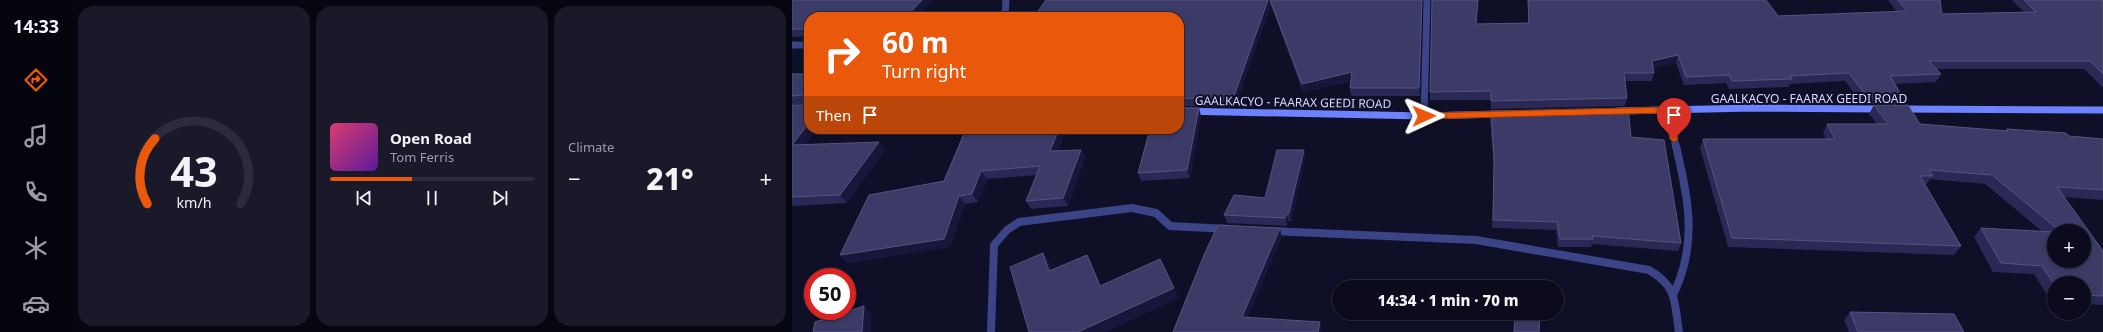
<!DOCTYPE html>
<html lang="en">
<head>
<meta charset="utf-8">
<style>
  body { margin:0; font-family:"Noto Sans",sans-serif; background:#19192a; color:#f1f3f6; height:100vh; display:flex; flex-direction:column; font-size:15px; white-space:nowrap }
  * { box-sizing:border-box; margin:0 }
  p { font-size:13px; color:#9a9ba4 }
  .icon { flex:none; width:22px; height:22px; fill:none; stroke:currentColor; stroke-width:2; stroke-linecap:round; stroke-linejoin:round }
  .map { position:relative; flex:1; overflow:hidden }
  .panel { display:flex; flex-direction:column; gap:6px; padding:6px; background:#060610; width:720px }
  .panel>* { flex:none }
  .hud { position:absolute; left:12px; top:12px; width:380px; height:122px; border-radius:16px; box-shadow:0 2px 6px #0003,0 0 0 1px #2b2b3b; background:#ea580c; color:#fff; overflow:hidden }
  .fabs { position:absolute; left:1255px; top:224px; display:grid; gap:8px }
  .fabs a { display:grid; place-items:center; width:44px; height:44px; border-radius:50%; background:#0b0b1d; box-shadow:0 2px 6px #0003,0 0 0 1px #2b2b3b; font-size:20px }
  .speed { position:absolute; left:12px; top:268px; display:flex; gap:8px; font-size:20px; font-weight:700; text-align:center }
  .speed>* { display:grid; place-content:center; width:52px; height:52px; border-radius:50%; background:#0b0b1d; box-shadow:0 2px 6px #0003,0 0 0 1px #2b2b3b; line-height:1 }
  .speed .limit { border:6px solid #d22; background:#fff; color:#111 }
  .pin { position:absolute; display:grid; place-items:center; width:34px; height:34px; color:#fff; margin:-41px -17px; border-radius:50% 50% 50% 0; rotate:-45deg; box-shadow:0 0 4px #0007 }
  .pin .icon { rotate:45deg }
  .me { position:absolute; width:44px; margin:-22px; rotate:89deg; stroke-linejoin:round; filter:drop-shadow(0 0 3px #0008) }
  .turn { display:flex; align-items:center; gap:14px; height:84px; padding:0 12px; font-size:18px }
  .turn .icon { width:52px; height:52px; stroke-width:2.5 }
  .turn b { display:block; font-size:28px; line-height:34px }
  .then { display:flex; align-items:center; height:38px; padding:0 12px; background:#0003; gap:8px; font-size:15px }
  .big { font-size:30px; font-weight:800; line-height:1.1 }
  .panel .widget { flex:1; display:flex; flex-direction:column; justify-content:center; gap:6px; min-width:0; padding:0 14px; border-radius:16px; background:#19192a }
  .panel .dial { align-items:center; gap:0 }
  .dial svg { height:104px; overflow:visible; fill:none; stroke:#2b2b3b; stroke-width:7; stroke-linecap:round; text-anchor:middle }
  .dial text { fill:#f1f3f6; stroke:none }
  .song { display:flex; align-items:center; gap:12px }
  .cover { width:48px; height:48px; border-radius:6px; background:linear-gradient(135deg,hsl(340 70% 55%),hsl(270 70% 35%)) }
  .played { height:4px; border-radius:2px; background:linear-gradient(90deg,#ea580c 40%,#2b2b3b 40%) }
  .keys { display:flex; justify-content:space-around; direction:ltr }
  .heat { display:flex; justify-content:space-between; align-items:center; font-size:22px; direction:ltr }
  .panel .tiles { flex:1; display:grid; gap:6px; grid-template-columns:repeat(3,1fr) }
  .trip { position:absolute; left:540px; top:280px; width:232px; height:40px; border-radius:20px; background:#0b0b1d; box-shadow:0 2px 6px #0003,0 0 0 1px #2b2b3b; font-weight:800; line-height:40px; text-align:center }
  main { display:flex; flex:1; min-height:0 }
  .tab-bar { display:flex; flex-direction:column; width:72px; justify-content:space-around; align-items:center; background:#04040c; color:#9a9ba4 }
  .tab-bar .icon { width:28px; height:28px }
  .tab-bar .current { color:#ea580c }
  .tab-bar b { font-size:18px; color:#f1f3f6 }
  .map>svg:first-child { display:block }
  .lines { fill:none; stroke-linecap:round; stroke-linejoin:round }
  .minor-far1 { stroke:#3a4486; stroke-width:7 }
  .minor { stroke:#3a4486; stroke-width:8 }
  .tertiary { stroke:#3a4486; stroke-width:7 }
  .secondary { stroke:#6c82ff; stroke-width:7 }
  .wall { fill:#2a2855; fill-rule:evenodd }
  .shaded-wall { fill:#17163b }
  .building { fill:#3c3b67; stroke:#54547f }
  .route { fill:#ea580c; stroke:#983908 }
  .labels { text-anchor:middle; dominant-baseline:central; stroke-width:4; stroke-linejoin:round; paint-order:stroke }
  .street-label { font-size:12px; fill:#d5d8ff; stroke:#0f0f27 }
</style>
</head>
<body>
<main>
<nav class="tab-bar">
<b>14:33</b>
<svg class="icon current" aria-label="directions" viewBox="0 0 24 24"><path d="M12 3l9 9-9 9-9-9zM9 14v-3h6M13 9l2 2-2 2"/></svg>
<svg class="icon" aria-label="music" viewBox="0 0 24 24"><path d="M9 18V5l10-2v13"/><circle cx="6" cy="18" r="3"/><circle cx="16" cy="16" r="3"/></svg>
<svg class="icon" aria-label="phone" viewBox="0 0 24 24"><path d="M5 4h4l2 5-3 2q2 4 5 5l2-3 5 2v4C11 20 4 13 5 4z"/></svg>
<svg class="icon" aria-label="climate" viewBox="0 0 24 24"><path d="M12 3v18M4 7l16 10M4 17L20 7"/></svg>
<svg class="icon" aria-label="car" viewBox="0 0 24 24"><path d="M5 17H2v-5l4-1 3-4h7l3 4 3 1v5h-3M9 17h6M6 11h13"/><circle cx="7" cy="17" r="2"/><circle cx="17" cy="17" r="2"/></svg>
</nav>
<section class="panel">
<div class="tiles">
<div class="widget dial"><svg viewBox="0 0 100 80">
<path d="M14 69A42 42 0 1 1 86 69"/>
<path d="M14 69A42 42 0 0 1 20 19" stroke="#ea580c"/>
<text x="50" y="56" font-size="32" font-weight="700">43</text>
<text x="50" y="72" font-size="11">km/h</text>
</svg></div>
<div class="widget">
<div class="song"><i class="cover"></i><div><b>Open Road</b><p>Tom Ferris</p></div></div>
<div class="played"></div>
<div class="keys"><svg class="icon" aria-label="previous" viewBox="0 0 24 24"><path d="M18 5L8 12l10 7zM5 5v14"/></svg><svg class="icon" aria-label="pause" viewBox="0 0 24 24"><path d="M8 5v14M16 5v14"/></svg><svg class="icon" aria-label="next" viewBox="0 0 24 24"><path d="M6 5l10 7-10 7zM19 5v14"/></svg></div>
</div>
<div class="widget"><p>Climate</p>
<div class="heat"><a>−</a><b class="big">21°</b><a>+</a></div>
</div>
</div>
</section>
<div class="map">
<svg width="1311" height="332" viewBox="0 0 1311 332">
  <rect width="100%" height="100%" fill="#0f0f27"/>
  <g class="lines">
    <path class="minor-far1" d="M0 45H17
      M876 110 884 147
      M632 116 635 0"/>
    <path class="minor" d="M479 231 684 240 857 270C886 287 882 302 887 332
      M882 293C906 242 896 199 884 146
      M199 332 202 245 215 230 227 222 340 208 364 213 378 226 436 229"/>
    <path class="tertiary" d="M213 17 214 0"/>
    <path class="secondary" d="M1108 109 1311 110
      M387 111 632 116 708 114
      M826 111 961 108 1090 109"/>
  </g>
  <path class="wall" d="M0 0H141L125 17H17V36L0 37Z
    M254 0H630L628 96H559L558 88 559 81 511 92 479 5 443 107 387 106V17Z
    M736 0H974L986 16 1105 12 1096 0H1148L1150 14 1232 12 1220 0H1311V88L1292 69H1145L1149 74 1144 82 1103 84 1110 96 1105 104H1070L1053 81 998 84 997 87 937 89 934 83 892 85 884 63 861 68 862 73 860 81H832L835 98 833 106 699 109V100H638V92L685 24 736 23Z
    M0 74H17L14 145 93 150 55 203 0 206V105H11L12 104H0Z
    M1082 105 1128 124 1213 131 1215 129 1277 136 1311 139V200L1272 197 1311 251V305L1292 304V283H1262V303H1260L1242 274 1201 272 1182 237 1189 228 1251 232 1193 184 1138 179 1135 184H1133L1169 246 1162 255 936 247 908 148 911 139H1034L1031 133 1035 124H1085L1077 114ZM1262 231H1292L1262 261Z
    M699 111 839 137 889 243 886 251 800 244 799 247H766L764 230 700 228 702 167 698 119Z
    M409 116 398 178 349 181 346 173Z
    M174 129 266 151 289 150 293 158 276 206 239 209 234 201 245 175 195 179 186 202 173 204 158 247 55 263 48 255 152 181Z
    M512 150 513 158 499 221H497L495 226 435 223 432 215 473 198Z
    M1058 312 1172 332H1057L1052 320Z
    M722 313H748L747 332H722Z"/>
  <path class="shaded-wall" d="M130 0H141L125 17H114Z
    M476 0H478L479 5 443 107 441 99Z
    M630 0 628 96 627 88Z
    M886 55 884 63 858 69 860 61Z
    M560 72 561 80 511 92 510 84Z
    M407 108 409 116 398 178 395 170Z
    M17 123V129H26L7 153 0 145Z
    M267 129H275L263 159 258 151Z
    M87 142 93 150 55 203 48 195Z
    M289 150 293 158 276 206 271 198Z
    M512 150 513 158 499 221 497 213Z
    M189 171 195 179 186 202 180 194Z
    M167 196 173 204 158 247 55 263 48 255Z
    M495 214 497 221 495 226 493 218Z
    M488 228 490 237 453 325 450 317Z
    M251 253 258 263 264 281 257 271Z
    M295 255 301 265 313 296 308 286Z
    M382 288 387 298 314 332H286Z
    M72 306 80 315 79 332H70Z
    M528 322 530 330 529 332H526Z"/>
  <path class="building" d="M0 0H130L114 17H17V29H0Z
    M254 0H476L441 99 387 98V17H242Z
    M478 0H630L627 88H558L560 72 510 84Z
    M640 0H686L684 24 737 23 736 0H974L986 16 1115 11 1106 0H1148L1150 14 1244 12 1232 0H1311V74L1298 61H1137L1149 74 1098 76 1110 96H1074L1057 73 998 76 1000 79 940 81 937 75 894 77 886 55 860 61 862 73H832L835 98 699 101V91L638 92Z
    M0 74H17V123L0 145 87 142 48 195 0 197V105H11L15 102 12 95 0 96Z
    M1082 105H1116L1128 124 1216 131 1215 129 1274 133 1277 136 1311 139V190L1265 187 1311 251V296L1292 295V283H1262V284L1250 266 1209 263 1189 228 1262 232V261H1292V231H1268L1200 175 1137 170 1141 176H1128L1169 246 940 238 911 139H1043L1035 124H1096Z
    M387 108H407L395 170 346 173 358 129H387Z
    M836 108 839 137 872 140 889 243 800 236 801 239H768L765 222 701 220 702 159 699 111Z
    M174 129H267L258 151 289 150 271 198 234 201 248 166 189 171 180 194 167 196 152 239 48 255 77 195 152 181Z
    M485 150H512L497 213 495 214 493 218 432 215 442 195 473 198Z
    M426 225 488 228 450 317 528 322 526 332H381L412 255Z
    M251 253 257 271 295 255 308 286 368 259 382 288 286 332H237L218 267Z
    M72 306 70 332H21L23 322Z
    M1058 312 1162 314 1172 332H1066Z
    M723 313H748L747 332H722Z"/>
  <path class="route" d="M876 107 880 110 886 139 882 142 878 139 872 113 632 119 627 116 632 113Z"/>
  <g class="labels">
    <g class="street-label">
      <text x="1017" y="98">GAALKACYO - FAARAX GEEDI ROAD</text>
      <text transform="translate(501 102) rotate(1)">GAALKACYO - FAARAX GEEDI ROAD</text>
    </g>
  </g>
</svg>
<div class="fabs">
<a>+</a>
<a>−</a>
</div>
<div class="speed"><div class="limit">50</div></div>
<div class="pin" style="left:882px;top:139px;background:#d93025"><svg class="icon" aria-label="arrive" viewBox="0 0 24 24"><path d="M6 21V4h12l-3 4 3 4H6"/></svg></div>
<svg class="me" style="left:632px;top:116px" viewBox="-20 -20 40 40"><path d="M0-17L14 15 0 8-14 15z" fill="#ea580c" stroke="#fff" stroke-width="4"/></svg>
<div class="trip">14:34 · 1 min · 70 m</div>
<div class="hud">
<div class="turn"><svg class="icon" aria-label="right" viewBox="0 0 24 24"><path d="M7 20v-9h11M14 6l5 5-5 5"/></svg><div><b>60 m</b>Turn right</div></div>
<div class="then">Then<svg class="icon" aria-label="arrive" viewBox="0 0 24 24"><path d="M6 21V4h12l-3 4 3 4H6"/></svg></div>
</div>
</div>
</main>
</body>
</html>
